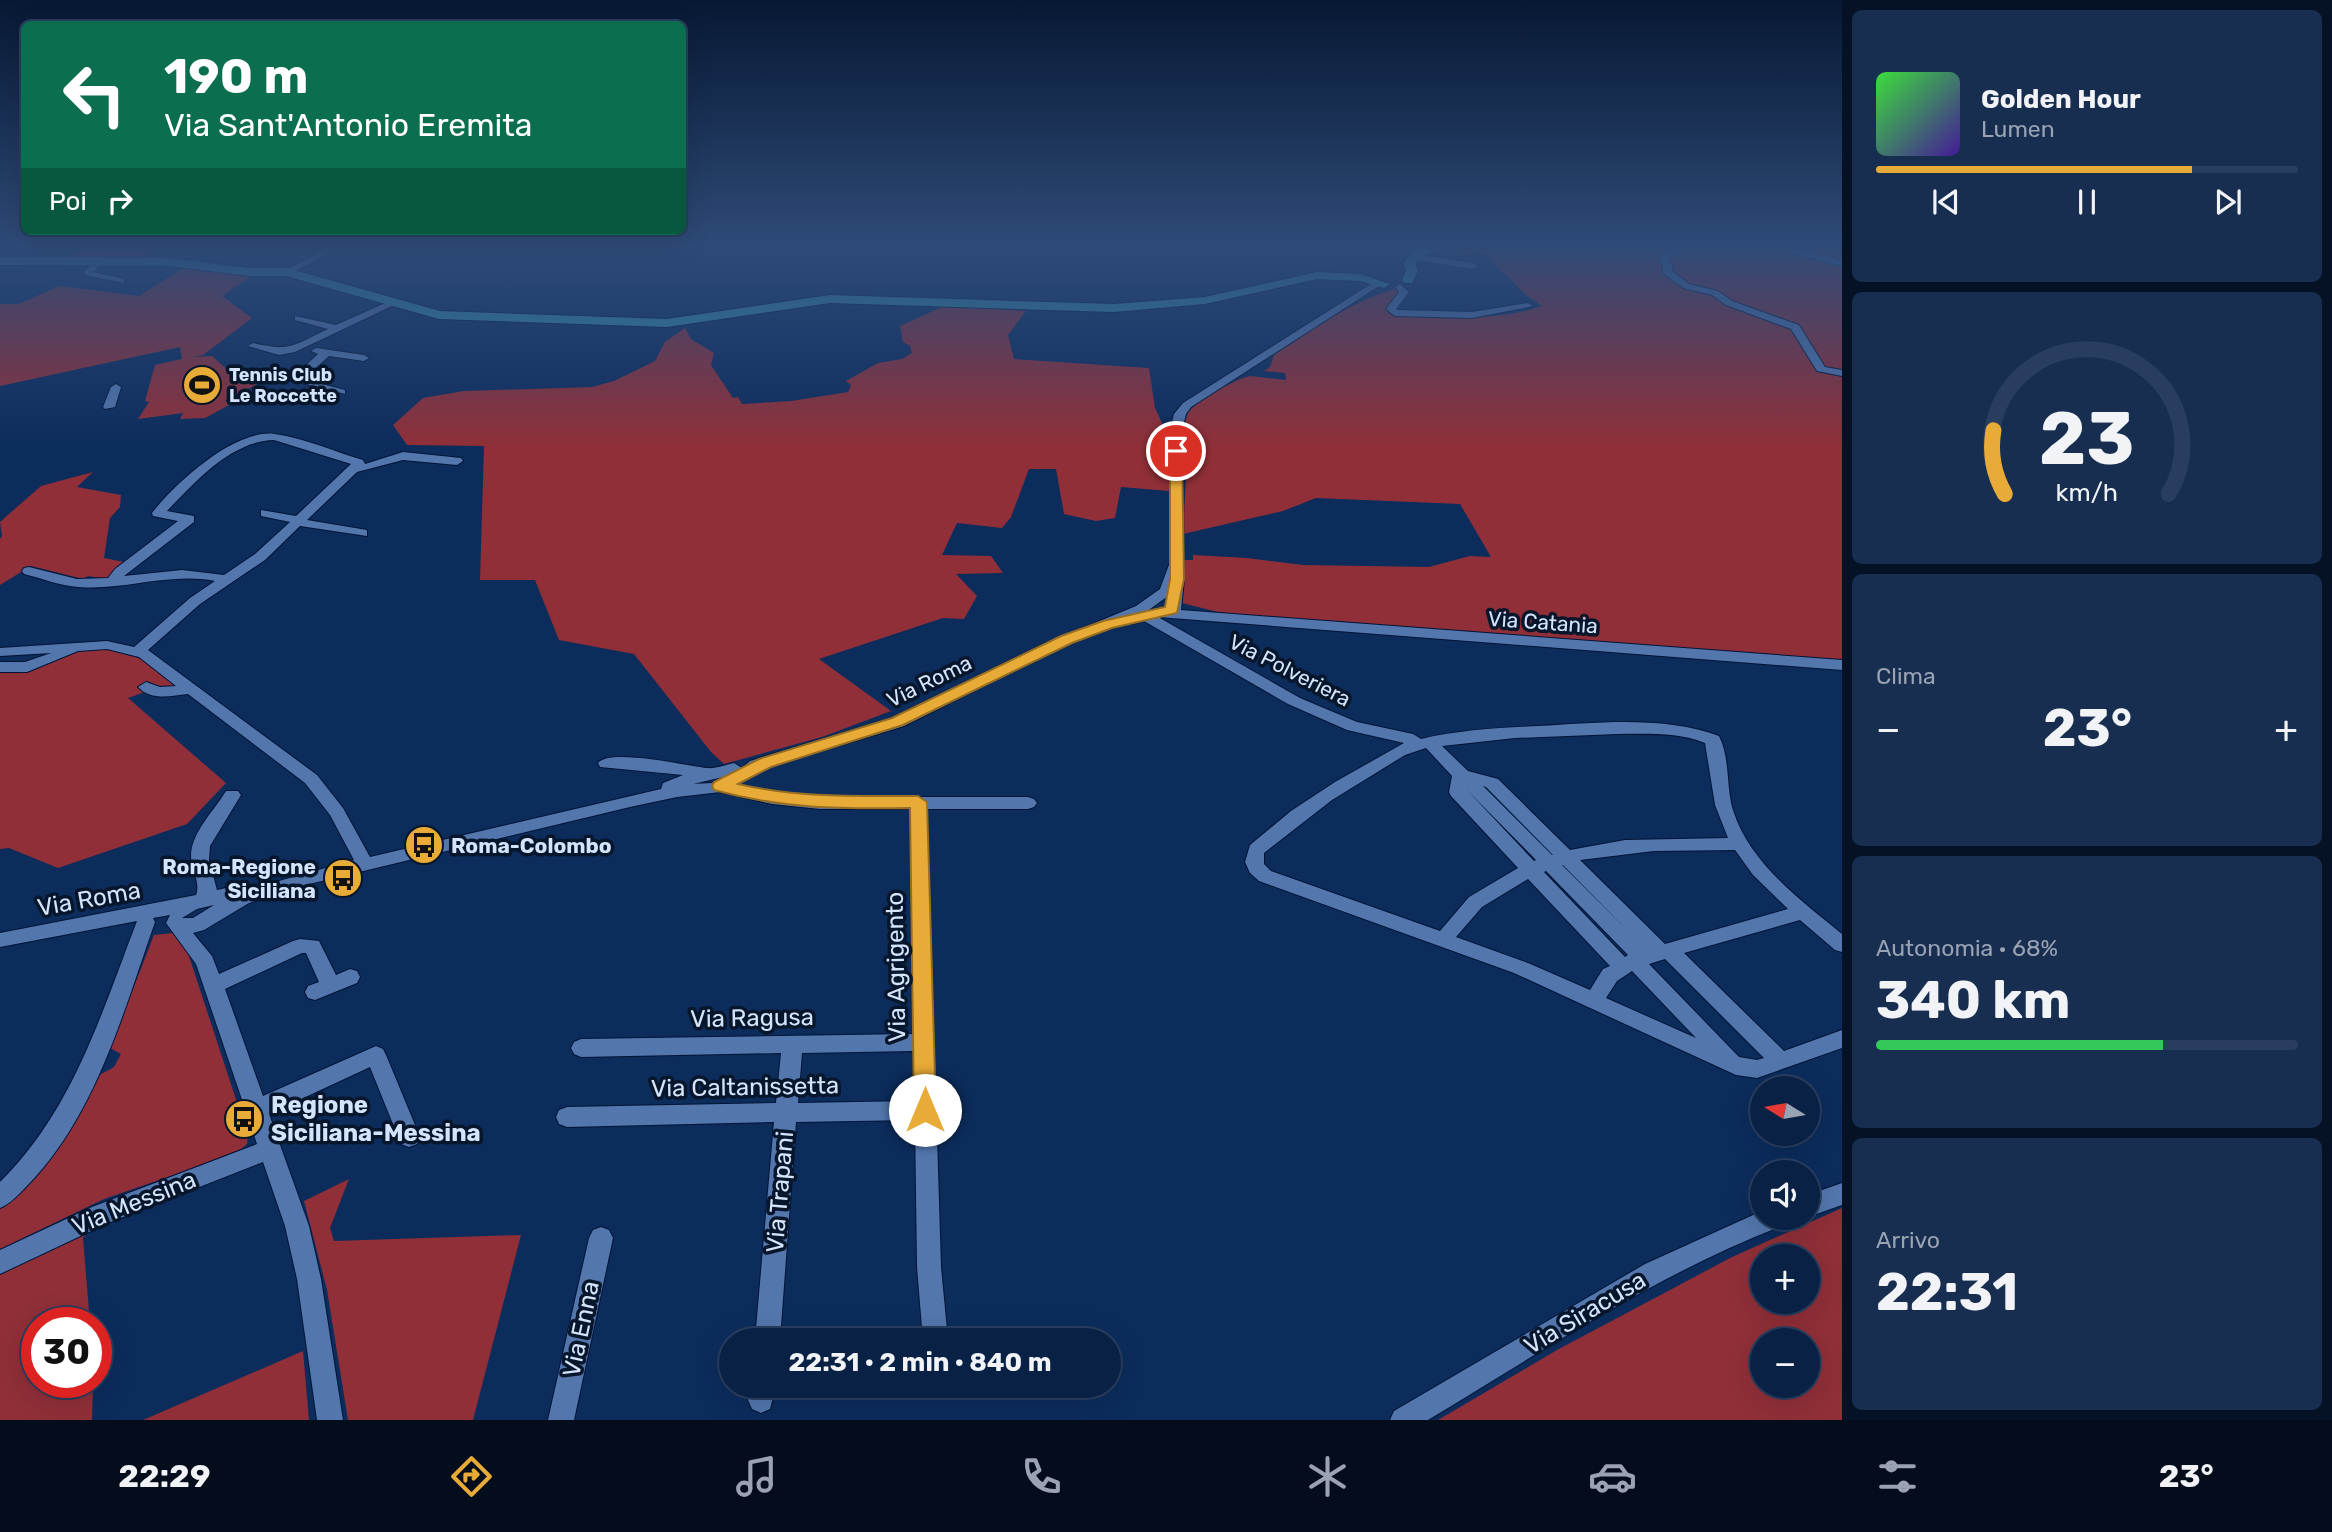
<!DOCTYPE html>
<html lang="it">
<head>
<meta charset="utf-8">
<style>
  body { margin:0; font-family:Rubik,sans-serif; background:#172e50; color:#f1f3f6; height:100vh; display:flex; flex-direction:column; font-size:26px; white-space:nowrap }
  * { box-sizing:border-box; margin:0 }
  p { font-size:23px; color:#99a3b3 }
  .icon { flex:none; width:38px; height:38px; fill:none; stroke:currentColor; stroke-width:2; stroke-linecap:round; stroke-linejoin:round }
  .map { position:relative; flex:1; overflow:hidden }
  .sheet { display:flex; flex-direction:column; gap:10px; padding:10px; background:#051226; width:490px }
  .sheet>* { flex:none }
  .hud { position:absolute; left:21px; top:21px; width:665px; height:214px; border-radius:10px; box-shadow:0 7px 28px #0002,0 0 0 2px #293e5e; background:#0b6e4f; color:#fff; overflow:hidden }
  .needle { width:46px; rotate:281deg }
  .controls { position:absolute; left:1750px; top:1076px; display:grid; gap:14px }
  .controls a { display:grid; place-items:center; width:70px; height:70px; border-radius:50%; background:#092145; box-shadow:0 7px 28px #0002,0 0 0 2px #293e5e; font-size:35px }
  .speed { position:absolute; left:21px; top:1307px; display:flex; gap:14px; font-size:35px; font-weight:700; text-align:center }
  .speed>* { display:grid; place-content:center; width:91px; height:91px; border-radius:50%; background:#092145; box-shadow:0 7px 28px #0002,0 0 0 2px #293e5e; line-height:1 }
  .speed .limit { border:10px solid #d22; background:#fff; color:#111 }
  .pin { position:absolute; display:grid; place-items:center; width:60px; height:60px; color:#fff; margin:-30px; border:4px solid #fff; border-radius:50%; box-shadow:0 2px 7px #0007 }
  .me { position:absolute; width:77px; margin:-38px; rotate:0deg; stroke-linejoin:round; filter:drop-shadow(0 0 5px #0008) }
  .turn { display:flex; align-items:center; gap:24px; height:147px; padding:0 28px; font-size:32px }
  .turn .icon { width:91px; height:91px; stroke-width:2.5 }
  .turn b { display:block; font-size:49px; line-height:60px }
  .then { display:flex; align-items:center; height:66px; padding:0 28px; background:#0003; gap:14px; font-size:26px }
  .big { font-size:52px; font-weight:700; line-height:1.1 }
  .sheet .card { flex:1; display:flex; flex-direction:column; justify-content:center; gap:10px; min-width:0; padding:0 24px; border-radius:10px; background:#172e50 }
  .sheet .dial { align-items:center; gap:0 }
  .dial svg { height:182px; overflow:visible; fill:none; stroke:#293e5e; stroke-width:7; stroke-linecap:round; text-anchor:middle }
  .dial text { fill:#f1f3f6; stroke:none }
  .song { display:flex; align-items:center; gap:21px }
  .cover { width:84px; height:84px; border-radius:10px; background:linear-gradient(135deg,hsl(120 70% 55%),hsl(260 70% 35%)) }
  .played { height:7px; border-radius:4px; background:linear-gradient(90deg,#e8ab37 75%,#293e5e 75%) }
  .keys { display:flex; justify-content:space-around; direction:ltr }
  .heat { display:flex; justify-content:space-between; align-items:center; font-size:38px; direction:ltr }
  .charge { height:10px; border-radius:5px; background:linear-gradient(90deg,#34c759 68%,#293e5e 0) }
  .trip { position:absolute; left:719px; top:1328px; width:402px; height:70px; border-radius:35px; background:#092145; box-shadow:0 7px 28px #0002,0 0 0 2px #293e5e; font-weight:700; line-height:70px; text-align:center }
  .dock { display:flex; height:112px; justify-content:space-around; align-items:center; background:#040d1c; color:#99a3b3 }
  .dock .icon { width:49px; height:49px }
  .dock .active { color:#e8ab37 }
  .dock b { font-size:32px; color:#f1f3f6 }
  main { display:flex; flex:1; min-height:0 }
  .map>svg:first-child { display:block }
  .green { fill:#902f38; fill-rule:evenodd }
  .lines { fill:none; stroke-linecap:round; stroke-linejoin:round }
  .minor-casing { stroke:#001437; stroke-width:2 }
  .major-casing { stroke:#001437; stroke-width:2 }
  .minor { fill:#5376ad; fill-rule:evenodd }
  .major { fill:#3690a9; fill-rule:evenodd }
  .route { fill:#e8ab37; stroke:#976f24; stroke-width:2 }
  .labels { text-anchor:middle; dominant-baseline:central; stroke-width:7; stroke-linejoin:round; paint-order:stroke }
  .far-poi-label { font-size:18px; font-weight:bold; fill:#d4e4fc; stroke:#08162b; text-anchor:start }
  .street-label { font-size:21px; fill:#d4e4fc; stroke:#08162b }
  .poi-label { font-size:21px; font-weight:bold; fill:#d4e4fc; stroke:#08162b; text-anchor:start }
  .near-street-label { font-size:24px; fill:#d4e4fc; stroke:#08162b }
  .near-poi-label { font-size:24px; font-weight:bold; fill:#d4e4fc; stroke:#08162b; text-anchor:start }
</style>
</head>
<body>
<main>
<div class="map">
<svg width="1842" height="1420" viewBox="0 0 1842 1420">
  <rect width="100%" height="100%" fill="#0c2c5c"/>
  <path class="green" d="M1658 248 1673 250 1660 259 1683 286 1713 294 1790 327 1818 369 1842 375V661L1226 614 1182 603 1184 560H1193V555L1247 558 1303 565 1429 567 1470 556 1491 557 1460 504 1316 498 1283 511 1183 534 1186 477 1183 426 1189 411 1207 395 1240 379 1250 376 1286 380 1285 373 1264 371 1270 367 1274 355C1314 330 1353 299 1399 288L1401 292 1388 308 1389 314C1438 316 1495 323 1542 306L1525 294 1485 254 1473 252 1464 255 1451 249Z
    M84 249H157L138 260H60Z
    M1686 249H1842V372L1822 368 1820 358 1795 326 1687 285 1669 270 1676 269 1671 267 1666 258Z
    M188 265 252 276 222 296 252 318 203 355 193 357 212 356 230 372 266 380 225 400 229 405 205 418 180 419 183 413 138 419 149 402 145 401 155 365 182 359 180 347 0 386V304H19L59 286 139 296Z
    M946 305 1026 311 1008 335 1014 359 1149 368 1155 408 1169 438V491L1121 487 1115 518 1096 521 1064 514 1056 469H1029L1011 517 1002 528 957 523 942 555 991 556 1003 573 956 574 977 596 964 619 943 618 819 659 891 711 822 737 724 764 711 752 634 654 559 640 535 580H480L484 446 407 445 393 425 423 398 464 391 592 387 614 381 655 361 665 342 685 328 691 339 714 353 711 365 733 398 738 397 742 404 791 401 848 392 851 385 846 381 878 363 902 359 912 353 910 346 903 342 900 326Z
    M93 472 77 487 121 495 120 507 110 518 104 558 129 563 105 579 88 576 83 579 31 566 0 585V539L2 536 0 522 41 486Z
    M106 649 139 658 181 686 157 688 150 682 138 687 145 692 128 698 226 783 187 824 58 868 9 848 0 849V670L37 667 80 650Z
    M173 933 186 947 248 1136 247 1144 235 1154 104 1199 0 1249V1205L94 1078 114 1067 121 1054 110 1048 154 935Z
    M349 1179 330 1228 334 1241 521 1235 473 1420H348L327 1290 304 1201Z
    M1842 1208V1420H1438L1557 1350 1732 1257ZM1762 1256H1808V1302H1762ZM1762 1340H1808V1386H1762Z
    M93 1227 83 1238 90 1323H37V1382L93 1383 92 1420H0V1270Z
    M303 1351 309 1420H143Z"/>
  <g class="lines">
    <defs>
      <path id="minor" d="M1673 248H1686L1668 259 1673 266 1671 270 1689 284 1718 291 1732 301 1799 325 1825 367 1842 370V376L1817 371 1791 329 1726 305 1712 295 1683 288 1663 273V266L1659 259 1663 253Z
        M1773 248H1791L1842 260V266Z
        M324 250 331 252 290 274 282 272Z
        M1413 254 1473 263 1478 266 1473 269 1410 259 1409 257Z
        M96 259 101 262 94 272 124 279V283L85 275V271Z
        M1371 284 1379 286 1191 407 1186 414 1182 430 1184 579 1181 610 1842 660V670L1158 617 1300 698 1357 722 1413 734 1421 739C1459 730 1499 728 1538 726 1596 723 1663 715 1719 736 1730 757 1726 787 1733 810 1750 864 1801 900 1842 934V952L1835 950 1800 920 1684 953 1784 1051 1842 1030V1048L1757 1078 1736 1075 1514 973 1259 881 1250 873 1245 862 1250 845 1291 811 1335 782 1404 743 1347 730 1288 704 1144 621 1131 624 1124 621 1054 650 904 726 771 766 737 784 772 792 820 797H1028L1034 799 1037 803 1034 807 1028 809H927L941 1267 948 1340H923L917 1267 915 1120 796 1122 780 1340H755L774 1122 567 1127 559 1124 556 1117 559 1110 567 1107 776 1103 781 1053 581 1057 574 1054 571 1048 574 1042 581 1039 913 1034 910 809H820L772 804 721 792 677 797 630 807 301 886 249 903 204 930 193 933 212 956 219 974 293 941 300 939 319 941 336 975 350 969 357 971 360 977 357 983 315 1000 308 998 305 992 308 986 319 982 306 953H302L225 989 263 1096 376 1046 383 1049 386 1055 420 1137 417 1144 409 1147 401 1144 370 1067 269 1114 309 1226 321 1279 343 1420H317L297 1279 285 1226 263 1162 108 1223 0 1274V1250L92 1207 257 1144 196 964 166 923 170 915 153 918 155 922C123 1013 95 1118 25 1188 17 1196 10 1204 0 1208V1182C73 1110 101 1014 137 921L0 947V933L196 895C201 882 191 870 191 856 191 832 215 810 226 791H238L241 795 210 846 209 860 217 890 239 885 247 890 354 860 330 815 305 783 188 694C171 696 151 701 138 687L146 682 160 687 176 686 139 657 107 649 78 651 27 672H0V662H25L51 653 0 656V648L107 641 134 647 190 598 215 581C168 572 124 591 78 587 60 586 41 578 24 574L22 571 24 568 29 567 77 579 108 578 115 569 178 521 153 516 152 513C174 484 235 428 275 434 305 438 335 452 363 460L365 464 403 452 461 458 463 461 457 465 403 460 357 472 307 520 367 530V536L300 526 265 560 200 604 148 650 317 775 343 808 370 857 661 789 663 783 683 775 600 767 598 763C610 748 687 766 707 768 715 769 725 765 734 763L742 768 750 761 892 718 1044 644 1136 606 1160 589 1170 562V430L1174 414 1183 403ZM274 440 351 464 296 516 261 510V516L290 522 255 554 224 575 182 570 124 576 194 522V516L167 511C195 482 231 441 274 440ZM1168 596 1167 606 1146 612ZM1617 734C1646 734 1678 732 1705 743L1715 805 1728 838 1625 840 1570 850 1498 779 1468 771 1442 746 1515 738ZM1426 748 1452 776 1449 792 1451 796 1518 868 1469 897 1440 931 1271 871 1264 864V853L1332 800 1405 755ZM723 777 712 783 692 784H693ZM1483 786 1486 787 1553 855H1552ZM1466 789 1536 860 1534 861ZM1735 850 1753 875 1788 909 1665 944 1580 860 1654 851ZM1562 865H1563L1629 932ZM1546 871 1628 955 1625 957 1544 872ZM1528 879 1610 966 1603 969 1590 990 1528 963 1456 937 1482 907ZM214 905 193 918H182L197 909ZM1665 959 1764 1058 1757 1060 1739 1057 1649 964ZM1632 971 1696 1038 1606 998 1617 981ZM913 1051 914 1101 798 1103 802 1053Z
        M1400 284 1409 292 1396 309 1398 310 1472 312 1528 303 1533 306 1472 318 1395 316 1386 309 1399 292 1395 287Z
        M390 301 398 303 295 352 279 355 248 346 253 343C291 352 294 345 328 329L295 320V316L336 325Z
        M316 348 364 355 369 358 364 361 329 356 303 379 345 390V394L290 380 318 354 311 351Z
        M116 384 121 387 115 407 105 409 103 407 111 387Z
        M1842 1183V1205L1808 1217V1195Z
        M1762 1211V1218H1786L1782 1226C1657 1274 1543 1351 1428 1420H1390L1394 1411 1645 1264Z
        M601 1227 609 1230 613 1238 574 1420H548L589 1238 593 1230Z
        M750 1386H776L770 1409 761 1413 752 1409 748 1400Z"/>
      <path id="major" d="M1421 248H1439L1421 257 1415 264 1418 271 1412 283H1404L1402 280 1406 271 1403 264 1413 251Z
        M0 257 171 258 248 268H287L440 311 667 319 830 295 1114 304 1205 297 1317 272 1360 274 1390 284 1384 288 1360 281 1317 279 1205 304 1114 312 830 303 667 327 439 319 286 276H248L171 266 0 265Z"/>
    </defs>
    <use href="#minor" class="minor-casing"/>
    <use href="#major" class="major-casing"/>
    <use href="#minor" class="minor"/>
    <use href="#major" class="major"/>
  </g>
  <linearGradient id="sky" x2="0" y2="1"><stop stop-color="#071833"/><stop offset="0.55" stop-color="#2e4b78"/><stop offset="1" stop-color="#2e4b78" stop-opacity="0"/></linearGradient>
  <rect width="1842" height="447" fill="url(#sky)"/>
  <path class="route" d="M1176 448 1182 451 1184 579 1177 613 1112 628 1072 643 903 725 771 767 738 784C798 798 857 796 918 796L927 802 936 1110 932 1116 925 1119 917 1116 914 1110 910 808C839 809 783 809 714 790L712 786 714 782 759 759 892 718 1061 636 1103 621 1165 607 1170 579V451Z"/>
  <defs>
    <symbol id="stadium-disc" viewBox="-11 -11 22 22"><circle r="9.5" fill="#e8ab37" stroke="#08162b"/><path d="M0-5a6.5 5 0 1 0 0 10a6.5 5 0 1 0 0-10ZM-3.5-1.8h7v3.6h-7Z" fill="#111"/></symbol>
    <symbol id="bus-disc" viewBox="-11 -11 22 22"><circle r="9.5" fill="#e8ab37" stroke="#08162b"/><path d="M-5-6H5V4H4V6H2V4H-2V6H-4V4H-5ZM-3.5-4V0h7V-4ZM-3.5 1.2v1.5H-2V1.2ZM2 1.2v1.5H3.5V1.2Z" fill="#111"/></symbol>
  </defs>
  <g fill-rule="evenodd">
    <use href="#stadium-disc" x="180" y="363" width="44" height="44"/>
    <use href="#bus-disc" x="402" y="823" width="44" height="44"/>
    <use href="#bus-disc" x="321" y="856" width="44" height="44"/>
    <use href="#bus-disc" x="222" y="1097" width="44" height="44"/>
  </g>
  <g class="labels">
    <g class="far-poi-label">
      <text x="229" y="375">Tennis Club<tspan x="229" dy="21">Le Roccette</tspan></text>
    </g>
    <g class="street-label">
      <text transform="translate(1543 622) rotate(4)">Via Catania</text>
      <text transform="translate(1290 670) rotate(27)">Via Polveriera</text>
      <text transform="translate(929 681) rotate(-26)">Via Roma</text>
    </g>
    <g class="poi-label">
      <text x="451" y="845">Roma-Colombo</text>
      <text x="316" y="866" text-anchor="end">Roma-Regione<tspan x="316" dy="24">Siciliana</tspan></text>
    </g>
    <g class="near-street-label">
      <text transform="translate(89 899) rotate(-10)">Via Roma</text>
      <text transform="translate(896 967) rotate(-91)">Via Agrigento</text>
      <text transform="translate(752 1018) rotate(-1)">Via Ragusa</text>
      <text transform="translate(745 1087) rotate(-1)">Via Caltanissetta</text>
      <text transform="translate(780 1192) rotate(-85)">Via Trapani</text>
      <text transform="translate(134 1203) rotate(-22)">Via Messina</text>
      <text transform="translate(1585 1313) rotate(-31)">Via Siracusa</text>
      <text transform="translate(581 1329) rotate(-78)">Via Enna</text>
    </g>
    <g class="near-poi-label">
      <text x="271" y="1105">Regione<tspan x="271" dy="28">Siciliana-Messina</tspan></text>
    </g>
  </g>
</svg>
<div class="controls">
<a><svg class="needle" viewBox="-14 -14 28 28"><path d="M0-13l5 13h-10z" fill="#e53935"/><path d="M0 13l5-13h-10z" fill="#99a3b3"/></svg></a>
<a><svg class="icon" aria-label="sound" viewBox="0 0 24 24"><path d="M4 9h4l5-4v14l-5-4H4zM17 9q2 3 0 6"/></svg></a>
<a>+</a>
<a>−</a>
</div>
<div class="speed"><div class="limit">30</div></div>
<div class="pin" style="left:1176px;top:451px;background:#d93025"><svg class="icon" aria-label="arrive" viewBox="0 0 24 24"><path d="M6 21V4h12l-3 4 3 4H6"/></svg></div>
<svg class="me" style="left:925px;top:1110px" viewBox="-20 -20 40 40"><circle r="19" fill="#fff"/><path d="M0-13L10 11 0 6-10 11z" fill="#e8ab37"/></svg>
<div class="trip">22:31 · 2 min · 840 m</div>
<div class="hud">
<div class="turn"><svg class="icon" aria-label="left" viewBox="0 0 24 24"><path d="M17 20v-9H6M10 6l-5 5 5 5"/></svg><div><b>190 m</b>Via Sant'Antonio Eremita</div></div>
<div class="then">Poi<svg class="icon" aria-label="right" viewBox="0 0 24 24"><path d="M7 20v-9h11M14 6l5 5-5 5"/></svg></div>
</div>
</div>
<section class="sheet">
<div class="card">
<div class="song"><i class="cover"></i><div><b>Golden Hour</b><p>Lumen</p></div></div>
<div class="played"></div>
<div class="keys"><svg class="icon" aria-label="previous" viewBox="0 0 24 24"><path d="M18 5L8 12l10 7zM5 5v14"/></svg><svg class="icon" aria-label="pause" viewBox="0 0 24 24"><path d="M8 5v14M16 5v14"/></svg><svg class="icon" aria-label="next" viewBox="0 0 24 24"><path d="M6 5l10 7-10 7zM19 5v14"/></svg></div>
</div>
<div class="card dial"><svg viewBox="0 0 100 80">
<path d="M14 69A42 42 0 1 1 86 69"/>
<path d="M14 69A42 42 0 0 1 9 41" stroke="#e8ab37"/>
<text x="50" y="56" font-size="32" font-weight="700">23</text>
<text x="50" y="72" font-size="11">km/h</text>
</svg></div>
<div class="card"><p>Clima</p>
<div class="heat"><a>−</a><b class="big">23°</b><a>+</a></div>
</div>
<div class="card"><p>Autonomia · 68%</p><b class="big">340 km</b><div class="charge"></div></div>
<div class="card"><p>Arrivo</p><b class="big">22:31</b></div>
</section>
</main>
<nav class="dock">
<b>22:29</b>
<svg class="icon active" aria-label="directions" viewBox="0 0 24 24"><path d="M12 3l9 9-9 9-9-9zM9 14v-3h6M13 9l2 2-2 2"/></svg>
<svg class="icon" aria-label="music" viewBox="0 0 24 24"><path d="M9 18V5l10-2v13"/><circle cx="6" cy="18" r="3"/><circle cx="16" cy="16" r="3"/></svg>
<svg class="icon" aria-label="phone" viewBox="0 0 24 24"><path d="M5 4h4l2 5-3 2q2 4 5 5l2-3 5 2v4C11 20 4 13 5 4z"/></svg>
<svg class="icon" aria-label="climate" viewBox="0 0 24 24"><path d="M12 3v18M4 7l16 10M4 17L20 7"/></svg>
<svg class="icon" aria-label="car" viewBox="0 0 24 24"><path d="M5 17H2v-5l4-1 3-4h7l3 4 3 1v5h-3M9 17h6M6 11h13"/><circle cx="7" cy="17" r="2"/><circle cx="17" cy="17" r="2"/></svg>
<svg class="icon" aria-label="filters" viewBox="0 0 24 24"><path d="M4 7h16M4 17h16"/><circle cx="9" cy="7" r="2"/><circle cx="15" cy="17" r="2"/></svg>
<b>23°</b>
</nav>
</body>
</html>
